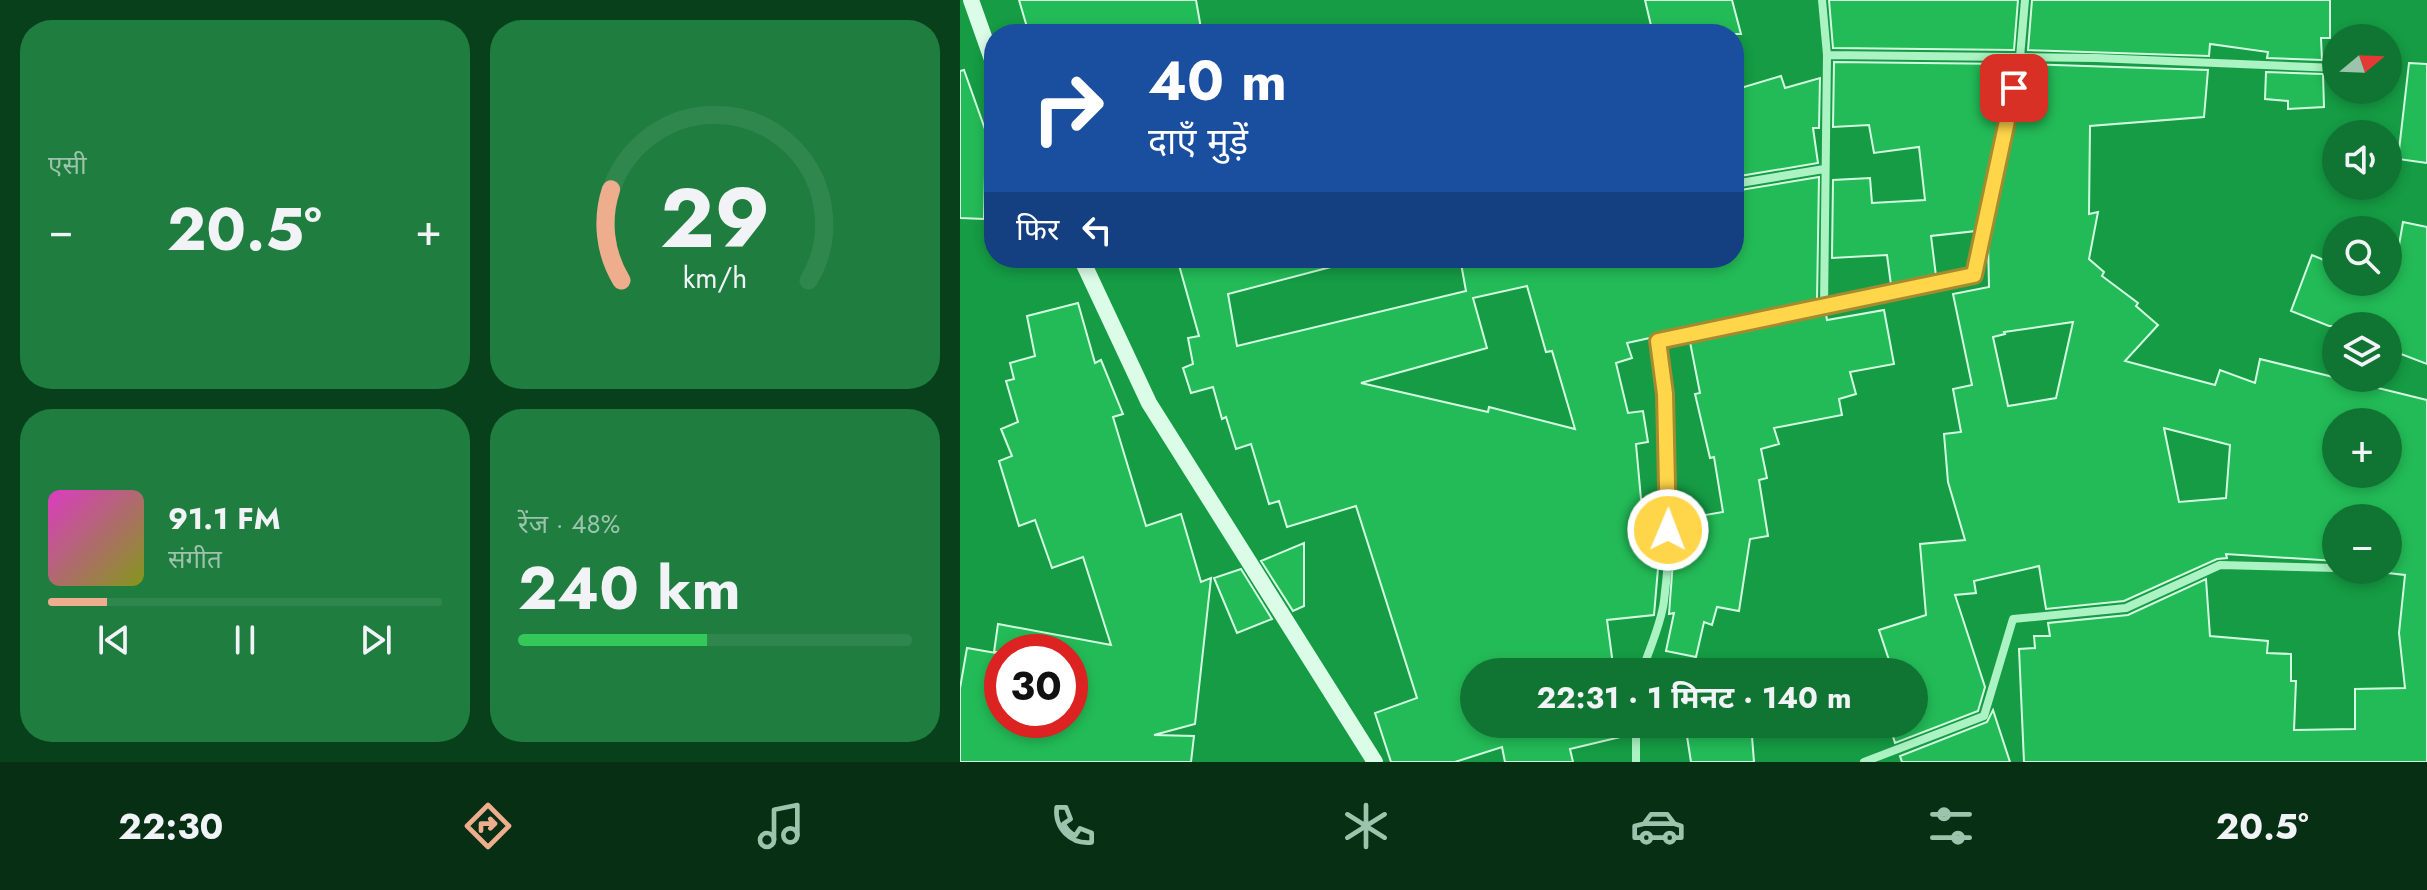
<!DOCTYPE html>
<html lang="hi">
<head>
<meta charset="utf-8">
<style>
  body { margin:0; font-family:Jost,"Noto Sans Devanagari",sans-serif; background:#1e7d3f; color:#f1f3f6; height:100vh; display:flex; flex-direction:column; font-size:30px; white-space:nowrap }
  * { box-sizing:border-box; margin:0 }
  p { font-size:26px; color:#9cc3ac }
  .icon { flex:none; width:44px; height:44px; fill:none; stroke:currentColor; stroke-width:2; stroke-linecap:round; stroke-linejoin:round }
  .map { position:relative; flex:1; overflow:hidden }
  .panel { display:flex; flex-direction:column; gap:20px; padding:20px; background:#09401c; width:960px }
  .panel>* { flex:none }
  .guide { position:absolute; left:24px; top:24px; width:760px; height:244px; border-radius:32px; box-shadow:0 4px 12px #0003; background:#1a4fa0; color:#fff; overflow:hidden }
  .needle { width:52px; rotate:71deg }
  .buttons { position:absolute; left:1362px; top:24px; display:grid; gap:16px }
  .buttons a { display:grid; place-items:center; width:80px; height:80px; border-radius:50%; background:#107533; box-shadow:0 4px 12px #0003; font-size:40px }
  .speed { position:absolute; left:24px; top:634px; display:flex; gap:16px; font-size:40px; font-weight:700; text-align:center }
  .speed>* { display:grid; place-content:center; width:104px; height:104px; border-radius:50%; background:#107533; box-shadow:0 4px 12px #0003; line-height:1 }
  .speed .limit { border:12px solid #d22; background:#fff; color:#111 }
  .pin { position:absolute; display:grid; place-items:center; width:68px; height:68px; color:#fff; margin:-34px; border-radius:16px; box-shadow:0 4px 12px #0006 }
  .me { position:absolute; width:88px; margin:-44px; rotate:1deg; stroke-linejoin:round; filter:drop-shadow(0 0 6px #0008) }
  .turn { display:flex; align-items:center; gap:28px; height:168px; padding:0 32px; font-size:36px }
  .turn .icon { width:104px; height:104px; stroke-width:2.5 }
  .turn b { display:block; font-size:56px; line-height:68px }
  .then { display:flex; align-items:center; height:76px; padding:0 32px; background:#0003; gap:16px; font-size:30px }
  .big { font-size:60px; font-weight:700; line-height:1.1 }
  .panel .widget { flex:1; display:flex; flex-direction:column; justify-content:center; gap:12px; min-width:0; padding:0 28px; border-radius:32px; background:#1e7d3f }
  .panel .dial { align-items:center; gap:0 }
  .dial svg { height:208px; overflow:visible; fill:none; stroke:#30874e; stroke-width:7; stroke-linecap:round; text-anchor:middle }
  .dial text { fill:#f1f3f6; stroke:none }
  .song { display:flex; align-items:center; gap:24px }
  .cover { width:96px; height:96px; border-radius:12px; background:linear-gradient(135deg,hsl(310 70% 55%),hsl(70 70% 35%)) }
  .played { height:8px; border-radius:4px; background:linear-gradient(90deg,#eead8d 15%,#30874e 15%) }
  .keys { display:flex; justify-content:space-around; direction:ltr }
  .heat { display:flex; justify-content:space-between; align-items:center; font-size:44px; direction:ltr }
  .charge { height:12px; border-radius:6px; background:linear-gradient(90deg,#34c759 48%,#30874e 0) }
  .panel .tiles { flex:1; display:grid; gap:20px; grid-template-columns:repeat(2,1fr) }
  .trip { position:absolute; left:500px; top:658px; width:468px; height:80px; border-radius:40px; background:#107533; box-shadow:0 4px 12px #0003; font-weight:700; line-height:80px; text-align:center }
  .tabs { display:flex; height:128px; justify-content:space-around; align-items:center; background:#062f14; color:#9cc3ac }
  .tabs .icon { width:56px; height:56px }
  .tabs .on { color:#eead8d }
  .tabs b { font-size:36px; color:#f1f3f6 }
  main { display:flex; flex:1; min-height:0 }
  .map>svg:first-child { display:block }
  .building { fill:#23bb57; stroke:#d3fde1; stroke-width:2; fill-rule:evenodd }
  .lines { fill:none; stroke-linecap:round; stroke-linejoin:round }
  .street { stroke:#abf3c3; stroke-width:8 }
  .secondary { stroke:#dbfde7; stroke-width:16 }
  .route-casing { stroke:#a68a30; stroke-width:20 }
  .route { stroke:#ffd54a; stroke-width:14 }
</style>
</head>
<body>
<main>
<section class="panel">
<div class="tiles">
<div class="widget"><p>एसी</p>
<div class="heat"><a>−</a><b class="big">20.5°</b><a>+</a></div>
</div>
<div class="widget dial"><svg viewBox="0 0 100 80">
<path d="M14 69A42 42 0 1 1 86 69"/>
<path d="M14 69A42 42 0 0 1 10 34" stroke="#eead8d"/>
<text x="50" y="56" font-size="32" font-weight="700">29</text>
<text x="50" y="72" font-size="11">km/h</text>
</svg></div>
<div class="widget">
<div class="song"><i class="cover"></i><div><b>91.1 FM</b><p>संगीत</p></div></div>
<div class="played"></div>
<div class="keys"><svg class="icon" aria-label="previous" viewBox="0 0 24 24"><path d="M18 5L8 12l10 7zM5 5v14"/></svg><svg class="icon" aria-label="pause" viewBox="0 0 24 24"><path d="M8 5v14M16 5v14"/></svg><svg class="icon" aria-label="next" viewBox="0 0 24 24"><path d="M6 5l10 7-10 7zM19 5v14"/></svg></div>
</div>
<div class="widget"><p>रेंज · 48%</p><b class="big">240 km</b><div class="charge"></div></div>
</div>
</section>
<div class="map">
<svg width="1467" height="762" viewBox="0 0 1467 762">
  <rect width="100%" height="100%" fill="#159c44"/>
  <path class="building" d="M59 0H236L242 34H69Z
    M685 0H772L781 34H693Z
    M869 0H1058L1054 50 873 48Z
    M1072 0H1370V38H1361L1362 60 1307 58 1308 52 1250 44 1249 56 1068 50Z
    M874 62 1051 64 1016 231 971 236 976 276 931 285 927 255 872 258 873 180 910 178 912 203 965 200 959 147 914 153 909 125 873 127Z
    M1449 63 1467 64V163L1438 159Z
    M1066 64 1248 70 1244 117 1130 126 1129 214 1138 212 1129 259 1144 272 1142 276 1178 303 1176 306 1198 325 1165 361 1255 385 1260 370 1295 383 1300 359 1467 400V762H1064L1059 649 1075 648 1074 636H1090L1088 623 1168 615 1246 579 1250 636 1308 641 1307 653 1331 654V681H1336L1334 730 1395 729V689L1445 688 1439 633 1445 575 1428 573V518H1376V561L1266 554 1267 558 1257 559 1164 601 1086 609 1079 566 1014 581 1016 593 995 595 1025 687 1018 711 935 743 929 724H954V672H933L919 630 966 615 960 544 1005 540 988 482 984 434 1001 432 993 389 1012 385 993 294 1029 287 1028 241ZM1113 322 1096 398 1048 406 1033 337 1045 334 1044 332ZM1376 422H1428V474H1376ZM1204 428 1270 445 1266 498 1219 502Z
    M4 70 26 132 24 219 0 218V71Z
    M1306 72 1363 74 1364 107 1328 109V101L1305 99Z
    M821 76 825 88 860 78 859 128H853L858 163 774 177V90Z
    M859 177 857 301 667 343 672 358 656 363 668 413 683 411 688 442 676 444 681 499H689L695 523 702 522 694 615 647 620 654 672H514V724H669V735L610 749 613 762H545L542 747 495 762H431L415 713 457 698 396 506 327 527 319 501 309 504 291 444 276 449 266 417 262 419 253 387 231 393 223 368 233 364 228 338 239 336 217 258H370L371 267 268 294 277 346 506 291 500 258H774V191ZM567 286 586 352 592 351 615 429 529 407 528 412 401 383 527 348 513 298Z
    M1443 222 1467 227V364L1428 349V326H1369L1331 311 1352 255 1376 265V282H1428V272L1434 274Z
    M118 303 135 363 141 360 163 414 153 417 186 526 221 514 241 582 251 578 235 724 194 735 234 736 231 762H0V688L7 648 42 654V720H110V652H34L38 624 151 645 123 557 92 568 75 520 59 526 39 461 52 456 41 429 58 422 46 381 54 379 50 363 75 356 67 316Z
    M924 310 934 364 890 372 896 394 879 399 882 415 814 428 819 444 801 449 807 478 799 480 808 536 790 539 779 611 757 607 752 625 744 622 736 657 706 651 714 613 709 614 716 520 763 512 754 457 750 458 735 394 740 393 730 342 863 314H866L867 320Z
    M344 543V606L333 611 301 561Z
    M281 569 312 619 277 633 254 578Z
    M1033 710 1050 762H942L940 756 1027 722Z
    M763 724H791L794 762H731L726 730Z"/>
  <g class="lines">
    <path class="street" d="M862 0 867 55 864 307
      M867 55 1136 58 1376 68
      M774 184 864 169
      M682 672C689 649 701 625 704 601 715 516 708 426 698 341L1014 275 1060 57 1065 0
      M676 724V762
      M904 762 1024 716 1053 619 1166 608 1260 565 1376 568"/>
    <path class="secondary" d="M11 0 34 65
      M121 258 189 403 415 762"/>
  </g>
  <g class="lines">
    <defs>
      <path id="route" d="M708 530 705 394 698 341 1014 275 1054 88"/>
    </defs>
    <use href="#route" class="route-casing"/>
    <use href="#route" class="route"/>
  </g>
</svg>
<div class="buttons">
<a><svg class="needle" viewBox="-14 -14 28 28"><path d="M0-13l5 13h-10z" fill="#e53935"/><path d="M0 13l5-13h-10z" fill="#9cc3ac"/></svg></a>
<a><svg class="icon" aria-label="sound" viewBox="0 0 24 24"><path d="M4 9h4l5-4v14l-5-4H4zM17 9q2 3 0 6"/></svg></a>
<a><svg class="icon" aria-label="search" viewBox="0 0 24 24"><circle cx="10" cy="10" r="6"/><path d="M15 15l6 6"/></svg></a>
<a><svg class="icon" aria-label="layers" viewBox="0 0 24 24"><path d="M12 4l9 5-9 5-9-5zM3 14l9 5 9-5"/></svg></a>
<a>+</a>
<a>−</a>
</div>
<div class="speed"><div class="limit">30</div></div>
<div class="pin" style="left:1054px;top:88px;background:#d93025"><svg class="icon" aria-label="arrive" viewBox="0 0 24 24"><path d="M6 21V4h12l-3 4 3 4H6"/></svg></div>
<svg class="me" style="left:708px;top:530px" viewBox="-20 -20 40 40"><circle r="17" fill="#ffd54a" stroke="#fff" stroke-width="3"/><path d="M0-11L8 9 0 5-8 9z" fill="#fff"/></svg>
<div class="trip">22:31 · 1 मिनट · 140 m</div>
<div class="guide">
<div class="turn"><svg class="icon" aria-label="right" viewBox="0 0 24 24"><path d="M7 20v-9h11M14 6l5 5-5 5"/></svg><div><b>40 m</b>दाएँ मुड़ें</div></div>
<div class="then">फिर<svg class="icon" aria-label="left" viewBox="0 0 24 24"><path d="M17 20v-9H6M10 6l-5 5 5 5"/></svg></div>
</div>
</div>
</main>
<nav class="tabs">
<b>22:30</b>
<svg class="icon on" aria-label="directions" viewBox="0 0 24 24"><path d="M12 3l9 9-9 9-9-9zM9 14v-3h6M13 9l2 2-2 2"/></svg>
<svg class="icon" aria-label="music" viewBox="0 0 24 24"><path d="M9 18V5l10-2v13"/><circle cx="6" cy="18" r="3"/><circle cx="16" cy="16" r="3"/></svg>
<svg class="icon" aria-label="phone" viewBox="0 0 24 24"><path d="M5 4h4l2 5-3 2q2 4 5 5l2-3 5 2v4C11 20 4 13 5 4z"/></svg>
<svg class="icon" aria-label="climate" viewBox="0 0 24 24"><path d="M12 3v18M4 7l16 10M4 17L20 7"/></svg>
<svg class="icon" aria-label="car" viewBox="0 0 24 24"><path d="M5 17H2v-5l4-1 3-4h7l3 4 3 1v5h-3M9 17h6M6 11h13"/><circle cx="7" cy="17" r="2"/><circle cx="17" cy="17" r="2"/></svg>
<svg class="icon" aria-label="filters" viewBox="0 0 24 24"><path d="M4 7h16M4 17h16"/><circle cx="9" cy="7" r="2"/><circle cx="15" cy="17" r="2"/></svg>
<b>20.5°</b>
</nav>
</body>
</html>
